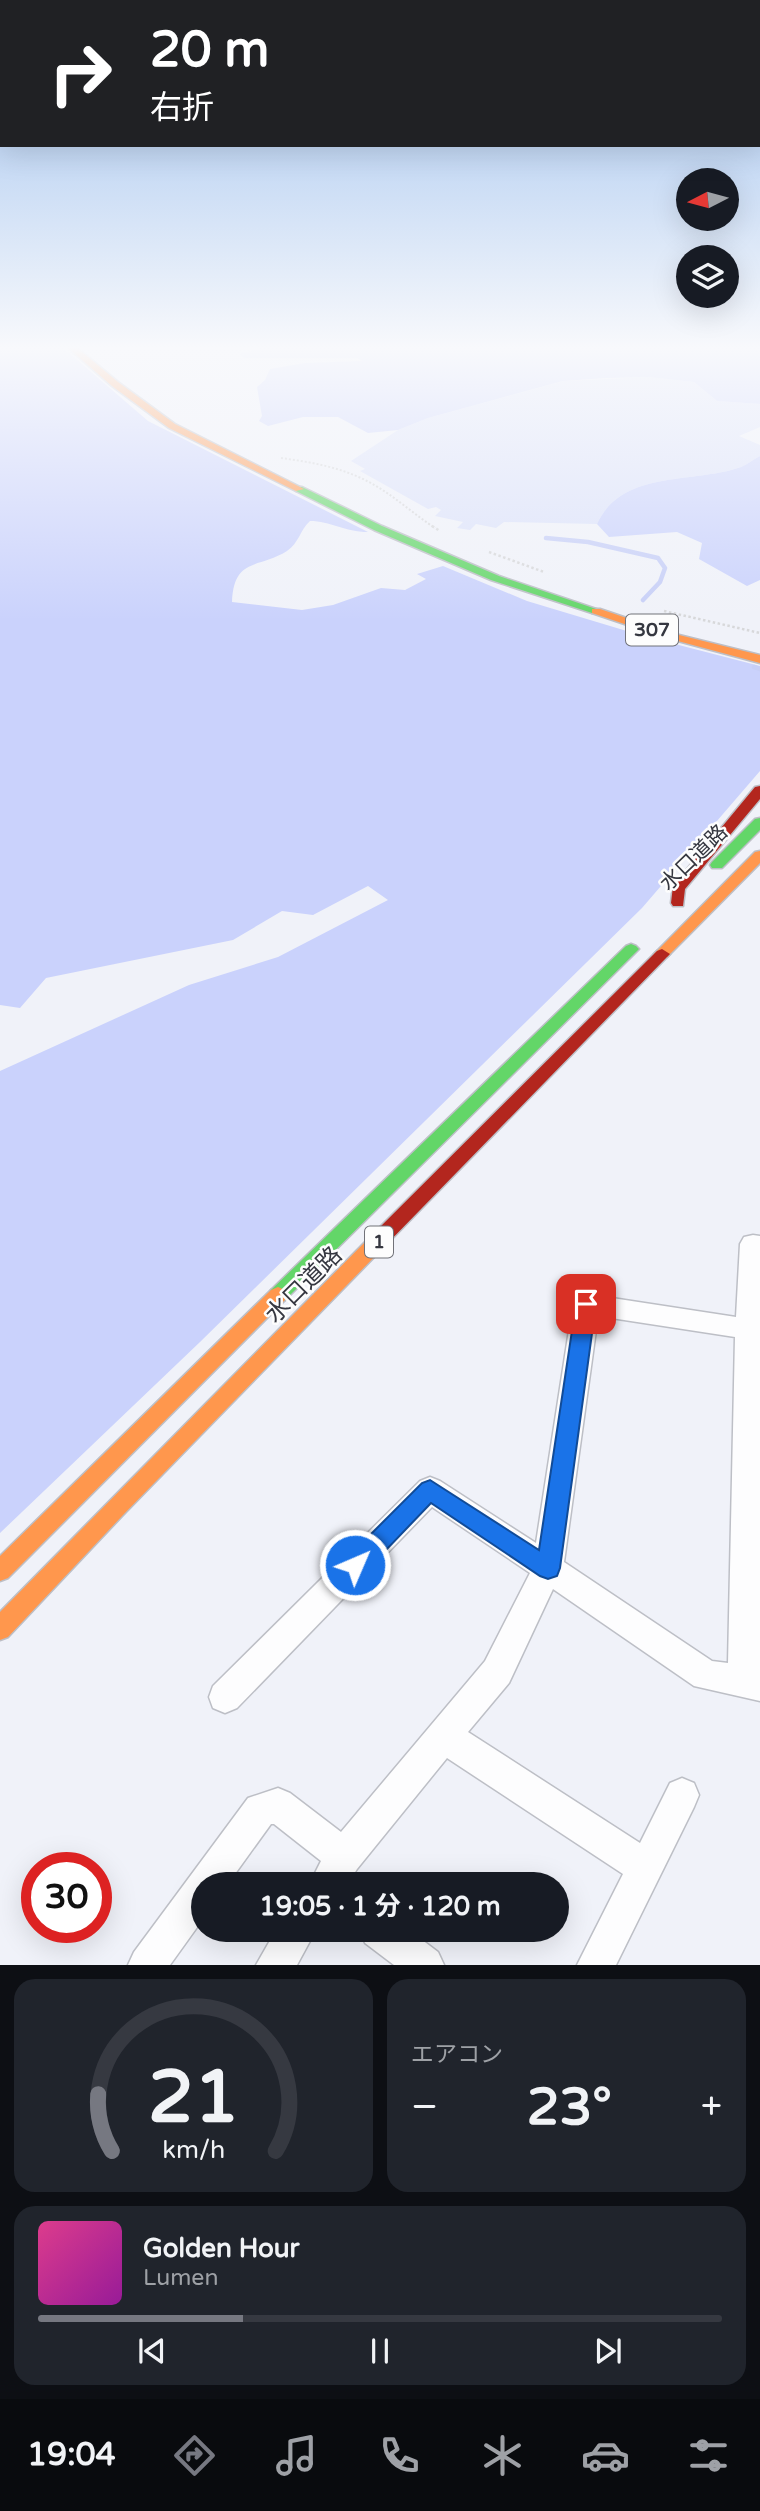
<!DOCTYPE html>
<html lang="ja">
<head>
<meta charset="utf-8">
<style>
  body { margin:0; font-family:"Varela Round","Noto Sans JP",sans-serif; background:#20242c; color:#f1f3f6; height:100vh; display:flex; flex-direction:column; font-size:26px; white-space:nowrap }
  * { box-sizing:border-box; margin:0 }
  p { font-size:23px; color:#9ea1a6 }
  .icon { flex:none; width:38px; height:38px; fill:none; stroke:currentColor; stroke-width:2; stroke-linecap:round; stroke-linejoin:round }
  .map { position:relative; height:1965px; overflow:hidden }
  .side { display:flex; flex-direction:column; gap:14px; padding:14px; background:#0d0f14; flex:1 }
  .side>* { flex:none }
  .guide { position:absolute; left:0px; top:0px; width:761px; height:147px; box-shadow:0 7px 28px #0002; background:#202124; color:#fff; overflow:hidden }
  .needle { width:46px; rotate:264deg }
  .buttons { position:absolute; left:676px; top:168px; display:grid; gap:14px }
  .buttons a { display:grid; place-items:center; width:63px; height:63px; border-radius:50%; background:#171b24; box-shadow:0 7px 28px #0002; font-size:35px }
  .speed { position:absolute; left:21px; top:1852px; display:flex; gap:14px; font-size:35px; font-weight:700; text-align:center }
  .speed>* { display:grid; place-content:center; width:91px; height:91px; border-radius:50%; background:#171b24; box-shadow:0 7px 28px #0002; line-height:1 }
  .speed .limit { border:10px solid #d22; background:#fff; color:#111 }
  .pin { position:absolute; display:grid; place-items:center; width:60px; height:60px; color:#fff; margin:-30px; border-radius:14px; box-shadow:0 4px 10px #0006 }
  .me { position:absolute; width:77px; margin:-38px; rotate:45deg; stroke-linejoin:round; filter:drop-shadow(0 0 5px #0008) }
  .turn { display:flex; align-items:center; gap:24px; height:147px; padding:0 35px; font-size:32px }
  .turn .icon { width:91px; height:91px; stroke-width:2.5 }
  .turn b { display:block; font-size:49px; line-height:60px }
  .big { font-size:52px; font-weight:700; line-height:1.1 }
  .side .widget { flex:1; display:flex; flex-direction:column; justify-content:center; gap:10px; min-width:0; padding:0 24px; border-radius:21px; background:#20242c }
  .side .dial { align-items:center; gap:0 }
  .dial svg { height:182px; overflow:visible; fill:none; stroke:#363941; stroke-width:7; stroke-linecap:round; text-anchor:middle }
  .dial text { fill:#f1f3f6; stroke:none }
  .song { display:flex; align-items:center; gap:21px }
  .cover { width:84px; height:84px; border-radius:10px; background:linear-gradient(135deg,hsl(330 70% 55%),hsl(300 70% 35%)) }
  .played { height:7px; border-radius:4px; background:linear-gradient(90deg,#767881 30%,#363941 30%) }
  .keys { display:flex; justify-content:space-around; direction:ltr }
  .heat { display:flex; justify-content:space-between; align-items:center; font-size:38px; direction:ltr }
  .side .tiles { flex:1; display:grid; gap:14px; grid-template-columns:1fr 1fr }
  .widget:last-child { grid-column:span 2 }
  .trip { position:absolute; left:191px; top:1872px; width:378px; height:70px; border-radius:35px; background:#171b24; box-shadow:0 7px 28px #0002; font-weight:700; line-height:70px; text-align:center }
  .dock { display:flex; height:112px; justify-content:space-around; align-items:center; background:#090b0e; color:#9ea1a6 }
  .dock .icon { width:49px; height:49px }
  .dock .active { color:#767881 }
  .dock b { font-size:32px; color:#f1f3f6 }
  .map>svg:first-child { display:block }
  .green { fill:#dce2fa }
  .forest { fill:#cad2fc }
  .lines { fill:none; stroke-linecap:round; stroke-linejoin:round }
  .stream { stroke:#c7cff7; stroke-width:4.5 }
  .street-casing { stroke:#bdbfc6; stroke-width:3 }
  .fast-casing { stroke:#bdbfc6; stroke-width:3 }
  .slow-casing { stroke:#bdbfc6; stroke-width:3 }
  .jam-casing { stroke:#bdbfc6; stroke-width:3 }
  .path-far1 { stroke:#d7d8da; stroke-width:2; stroke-dasharray:2 2; stroke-linecap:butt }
  .path { stroke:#d7d8da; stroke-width:2.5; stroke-dasharray:2.5 2.5; stroke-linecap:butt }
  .street { fill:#fdfdfe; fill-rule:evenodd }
  .fast { fill:#63d668; fill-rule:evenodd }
  .slow { fill:#ff974d; fill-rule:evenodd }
  .jam { fill:#b3261e; fill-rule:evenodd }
  .route { fill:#1a73e8; stroke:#114b97; stroke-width:2 }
  .labels { text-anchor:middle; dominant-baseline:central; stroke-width:5; stroke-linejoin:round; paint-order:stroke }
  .shield { fill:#fdfdfd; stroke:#717279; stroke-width:2 }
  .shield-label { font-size:19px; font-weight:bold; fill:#353740 }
  .street-label { font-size:21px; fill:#353740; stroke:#fdfdfd }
  .near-street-label { font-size:24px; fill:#353740; stroke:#fdfdfd }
</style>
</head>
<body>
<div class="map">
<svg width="760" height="1965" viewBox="0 0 760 1965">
  <rect width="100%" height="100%" fill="#f0f2f9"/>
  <path class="green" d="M649 377 694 382 717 401 760 404V427L739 436 760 445V456C754 459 748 464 741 467 694 484 622 469 597 524L504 522 496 528 476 524 470 530 457 528 463 522 435 516 441 510 436 507 428 509 360 471 365 469 351 461 398 430 428 418 564 381Z"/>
  <path class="forest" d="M0 346H61L148 421 368 532C345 532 330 521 310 521 300 530 299 543 287 551 258 569 234 557 232 602L302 610 333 605 381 588 405 590 426 579 417 574 443 566 527 601 640 635 760 666V771L642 908 200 1342 0 1533V1071L189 985 278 957 388 900 368 886 313 915 282 911 233 940 46 978 20 1008 0 1005Z
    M268 346H760V404L717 401 694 382 649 377 606 378 563 381 428 418 398 430 368 433 338 417H303L268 426 259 421 262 416 257 387 265 380 270 369 305 363 362 361 357 358H244L239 354Z
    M760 456V580L747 586 699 559 702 543 677 532 609 537 597 524C622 469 694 484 741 467 748 464 754 459 760 456Z"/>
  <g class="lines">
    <path class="stream" d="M546 538 588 542 658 558 665 568 660 582 643 600
      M754 667 760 669"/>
    <defs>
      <path id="street" d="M753 1235 760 1236V1701L694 1686 553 1589 509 1683 468 1732 640 1843 670 1783 682 1778 694 1783 699 1795 694 1807 616 1965H577L623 1874 447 1758 357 1869 347 1885H309L321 1861 274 1824H271L227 1885H203V1919L170 1965H128L134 1952 248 1798 278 1788 290 1793 341 1832 485 1661 530 1573 432 1507 237 1708 225 1713 213 1708 209 1697 213 1686 420 1481 430 1477 440 1481 536 1543 573 1304 577 1297 586 1294 736 1317 740 1244 744 1237ZM598 1316 735 1337 728 1663 712 1661 564 1562Z
        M276 1930H316L297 1965H256Z
        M360 1930H409L438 1952 444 1965H394L365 1943Z"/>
      <path id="fast" d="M296 487H302L382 526 499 576 602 611 592 613 491 580 374 530 296 491Z
        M760 818V830L722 868H712L710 865 712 862 755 819Z
        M631 944 636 946 639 949 636 952 285 1300 278 1303 271 1300 268 1295 271 1290 626 946Z"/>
      <path id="slow" d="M66 346H75L118 382 175 424 304 489 296 491 169 428 112 386Z
        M592 609H600L671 633 760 655V663L663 637 592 613Z
        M760 851V863L667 957H657L654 954 657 951 755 852Z
        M375 1237 382 1239 385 1244 382 1249 123 1515 8 1637 0 1640V1612L368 1239Z
        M278 1287 285 1290 288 1295 285 1300 8 1578 0 1581V1556L271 1290Z"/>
      <path id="jam" d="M760 786V799L685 889 683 906H673L671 903 673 886 755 787Z
        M662 949 670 954 667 957 382 1249 375 1251 368 1249 365 1244 368 1239 657 951Z"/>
    </defs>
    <use href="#street" class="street-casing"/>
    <use href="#fast" class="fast-casing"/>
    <use href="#slow" class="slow-casing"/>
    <use href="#jam" class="jam-casing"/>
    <path class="path-far1" d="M281 458C310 462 340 467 367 481 391 493 412 513 435 528"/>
    <path class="path" d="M432 526 440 531
      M489 552 544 572
      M664 611 760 633"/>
    <use href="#street" class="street"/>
    <use href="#fast" class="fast"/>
    <use href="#slow" class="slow"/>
    <use href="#jam" class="jam"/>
  </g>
  <linearGradient id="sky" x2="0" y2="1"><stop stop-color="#9bbfee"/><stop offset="0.56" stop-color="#f8f9fc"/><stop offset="1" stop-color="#f8f9fc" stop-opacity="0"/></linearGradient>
  <rect width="760" height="621" fill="url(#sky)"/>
  <path class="route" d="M586 1296 593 1298 596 1304 560 1568 557 1576 548 1579 540 1576 431 1503 364 1573 355 1576 347 1573 344 1565 347 1558 422 1483 430 1480 539 1550 576 1304 579 1298Z"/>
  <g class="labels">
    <g class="shield">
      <rect x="626" y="614.5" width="52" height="31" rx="5"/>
      <rect x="365" y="1226.5" width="28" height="31" rx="5"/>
    </g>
    <g class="shield-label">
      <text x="652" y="630">307</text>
      <text x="379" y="1242">1</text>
    </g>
    <g class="street-label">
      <text transform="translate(694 858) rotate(-44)">水口道路</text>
    </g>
    <g class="near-street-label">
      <text transform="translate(304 1285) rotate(-45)">水口道路</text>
    </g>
  </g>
</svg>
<div class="buttons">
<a><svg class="needle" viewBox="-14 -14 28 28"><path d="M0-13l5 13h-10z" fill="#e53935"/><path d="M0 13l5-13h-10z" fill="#9ea1a6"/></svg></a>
<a><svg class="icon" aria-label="layers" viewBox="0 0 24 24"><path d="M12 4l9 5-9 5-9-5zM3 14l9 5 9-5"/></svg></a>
</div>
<div class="speed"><div class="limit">30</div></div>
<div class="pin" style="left:586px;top:1304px;background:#d93025"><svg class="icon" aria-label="arrive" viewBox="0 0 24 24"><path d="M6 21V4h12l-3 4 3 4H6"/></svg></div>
<svg class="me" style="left:355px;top:1565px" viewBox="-20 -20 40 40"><circle r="17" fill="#1a73e8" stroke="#fff" stroke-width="3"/><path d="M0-11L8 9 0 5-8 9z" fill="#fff"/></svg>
<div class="trip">19:05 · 1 分 · 120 m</div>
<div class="guide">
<div class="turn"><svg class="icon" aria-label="right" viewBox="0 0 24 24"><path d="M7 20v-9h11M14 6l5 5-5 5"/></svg><div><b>20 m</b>右折</div></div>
</div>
</div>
<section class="side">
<div class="tiles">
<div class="widget dial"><svg viewBox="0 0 100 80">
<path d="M14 69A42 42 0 1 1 86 69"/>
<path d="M14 69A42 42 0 0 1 8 44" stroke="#767881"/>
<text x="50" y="56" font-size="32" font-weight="700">21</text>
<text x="50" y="72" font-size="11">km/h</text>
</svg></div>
<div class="widget"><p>エアコン</p>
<div class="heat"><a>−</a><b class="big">23°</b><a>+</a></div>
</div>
<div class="widget">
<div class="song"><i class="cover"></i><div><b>Golden Hour</b><p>Lumen</p></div></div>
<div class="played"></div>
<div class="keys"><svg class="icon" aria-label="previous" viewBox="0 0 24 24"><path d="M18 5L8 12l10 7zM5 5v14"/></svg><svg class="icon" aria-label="pause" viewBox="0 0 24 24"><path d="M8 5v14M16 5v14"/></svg><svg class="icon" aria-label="next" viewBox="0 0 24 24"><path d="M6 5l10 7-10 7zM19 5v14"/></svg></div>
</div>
</div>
</section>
<nav class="dock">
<b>19:04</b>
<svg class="icon active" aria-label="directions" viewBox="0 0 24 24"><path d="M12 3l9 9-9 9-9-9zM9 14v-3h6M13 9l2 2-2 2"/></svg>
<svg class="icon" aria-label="music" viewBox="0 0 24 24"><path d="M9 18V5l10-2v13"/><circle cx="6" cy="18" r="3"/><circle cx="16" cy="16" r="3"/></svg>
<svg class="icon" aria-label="phone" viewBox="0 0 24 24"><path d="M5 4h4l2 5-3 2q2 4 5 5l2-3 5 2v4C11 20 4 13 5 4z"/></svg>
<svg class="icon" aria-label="climate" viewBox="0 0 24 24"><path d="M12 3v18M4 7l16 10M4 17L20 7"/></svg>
<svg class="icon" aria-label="car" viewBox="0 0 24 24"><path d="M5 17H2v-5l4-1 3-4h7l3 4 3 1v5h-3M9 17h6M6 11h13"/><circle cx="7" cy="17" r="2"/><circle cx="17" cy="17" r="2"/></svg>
<svg class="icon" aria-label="filters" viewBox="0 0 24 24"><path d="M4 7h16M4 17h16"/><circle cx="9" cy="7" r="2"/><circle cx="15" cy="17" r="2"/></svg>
</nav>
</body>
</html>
